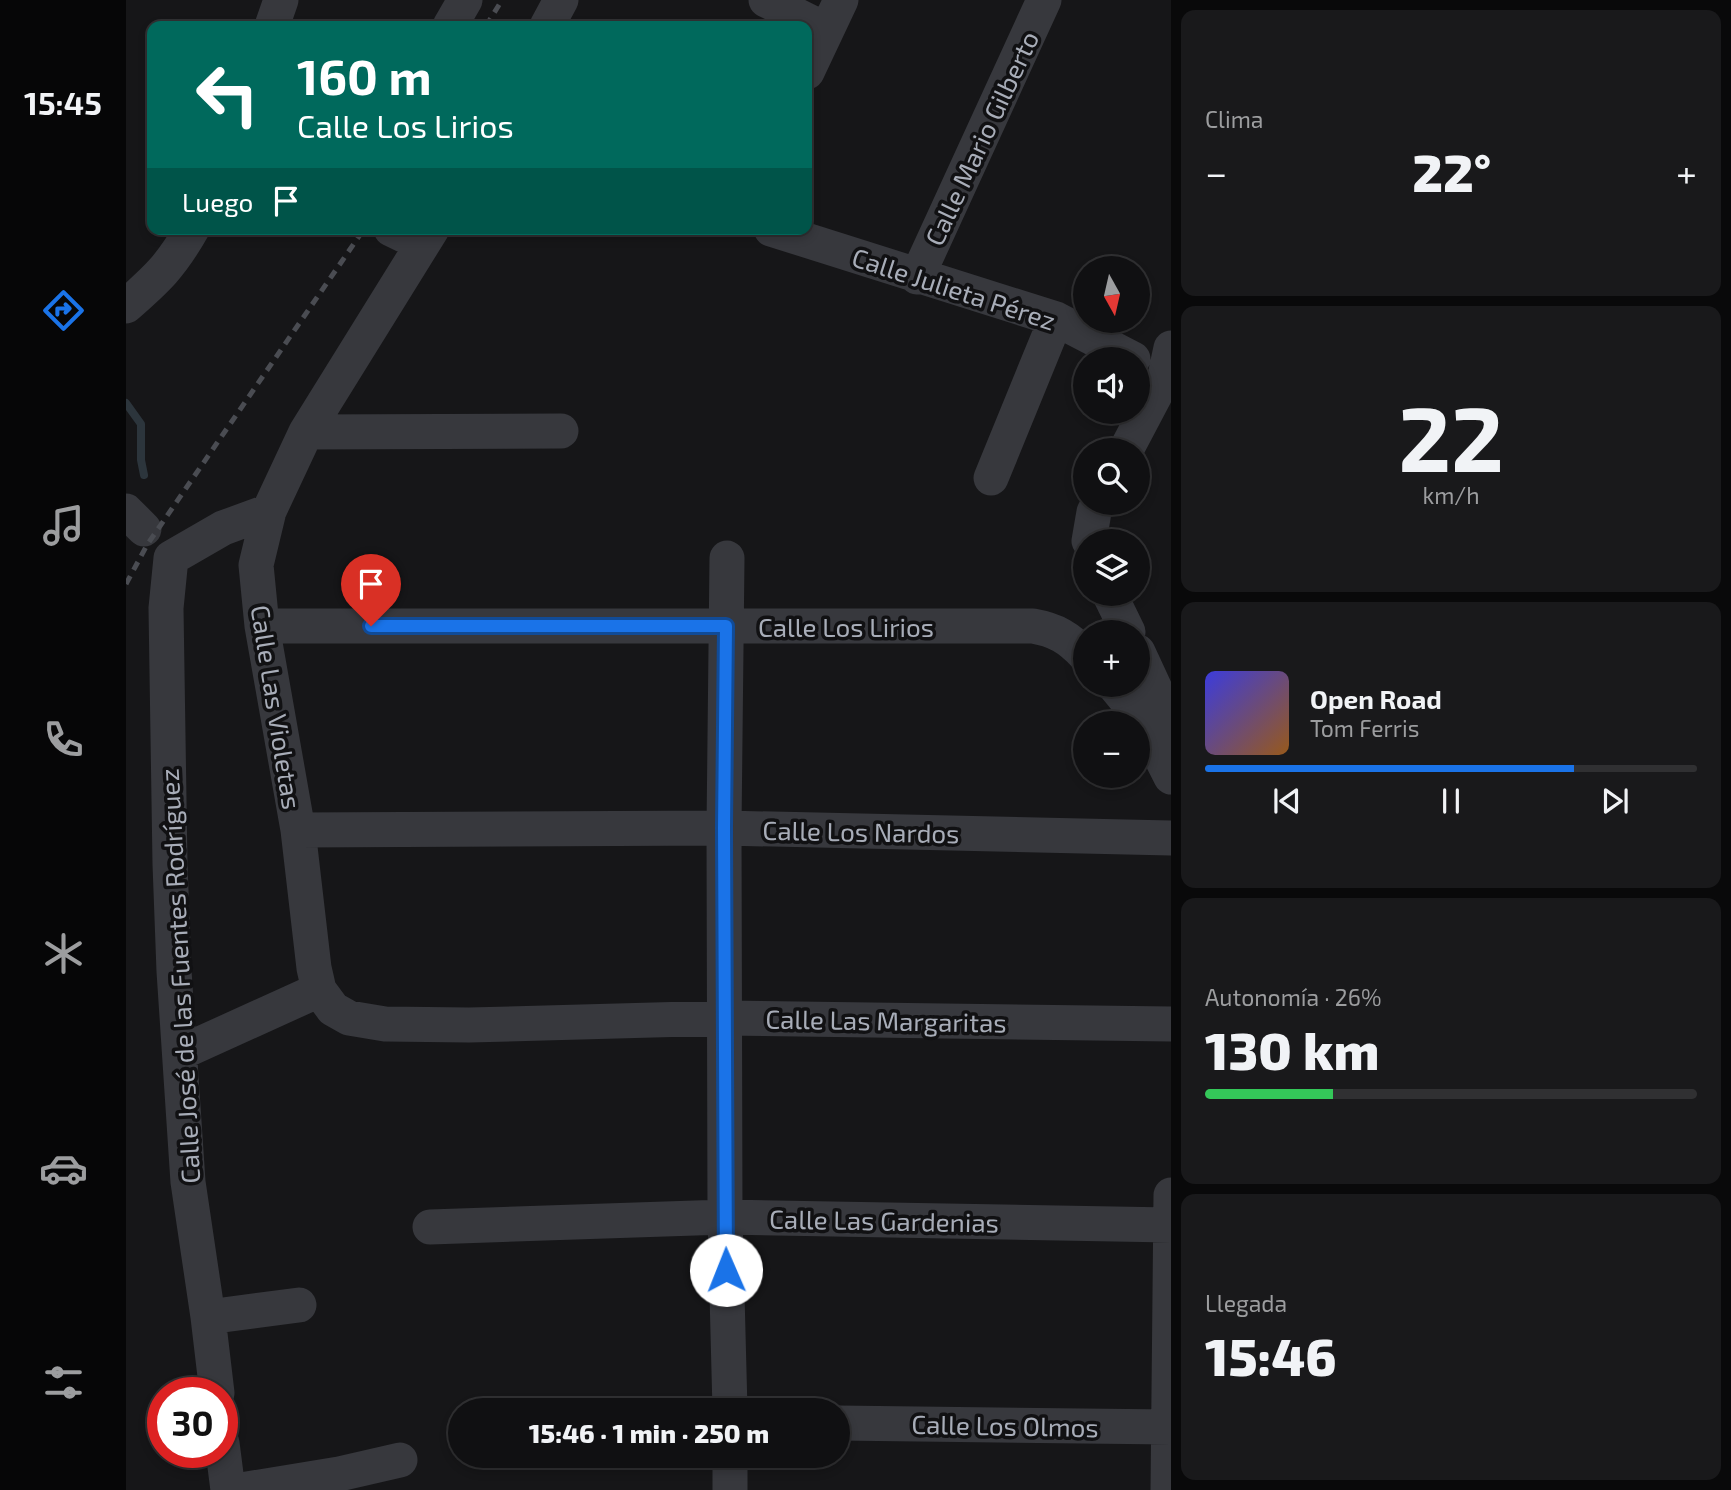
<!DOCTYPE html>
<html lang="es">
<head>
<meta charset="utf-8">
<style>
  body { margin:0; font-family:"Exo 2",sans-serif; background:#19191b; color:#f1f3f6; height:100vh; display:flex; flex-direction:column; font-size:26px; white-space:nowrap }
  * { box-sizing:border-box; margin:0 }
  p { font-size:23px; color:#9c9d9f }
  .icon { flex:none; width:38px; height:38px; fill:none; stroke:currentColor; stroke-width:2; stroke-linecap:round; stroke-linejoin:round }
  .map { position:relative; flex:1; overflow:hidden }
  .side { display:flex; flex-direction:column; gap:10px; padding:10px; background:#09090a; width:560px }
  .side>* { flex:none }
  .banner { position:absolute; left:21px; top:21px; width:665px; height:214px; border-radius:14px; box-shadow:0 4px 10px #0003,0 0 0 2px #303032; background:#00695c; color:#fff; overflow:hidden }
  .needle { width:46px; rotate:172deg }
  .tools { position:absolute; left:947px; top:256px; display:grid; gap:14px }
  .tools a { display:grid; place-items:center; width:77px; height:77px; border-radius:50%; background:#101012; box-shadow:0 4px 10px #0003,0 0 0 2px #303032; font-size:35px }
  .speed { position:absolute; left:21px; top:1377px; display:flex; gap:14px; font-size:35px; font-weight:700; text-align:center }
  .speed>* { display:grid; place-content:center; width:91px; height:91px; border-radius:50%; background:#101012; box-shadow:0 4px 10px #0003,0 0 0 2px #303032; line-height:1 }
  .speed .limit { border:10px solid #d22; background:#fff; color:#111 }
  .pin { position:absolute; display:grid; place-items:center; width:60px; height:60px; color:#fff; margin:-72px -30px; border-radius:50% 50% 50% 0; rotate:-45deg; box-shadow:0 0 7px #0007 }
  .pin .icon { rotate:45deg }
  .me { position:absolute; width:77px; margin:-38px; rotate:359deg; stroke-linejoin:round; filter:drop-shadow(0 0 5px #0008) }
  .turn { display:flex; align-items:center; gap:24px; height:147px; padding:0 35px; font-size:32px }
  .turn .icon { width:91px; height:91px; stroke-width:2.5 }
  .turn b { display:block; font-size:49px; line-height:60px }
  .then { display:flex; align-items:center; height:66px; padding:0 35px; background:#0003; gap:14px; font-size:26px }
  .big { font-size:52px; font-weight:800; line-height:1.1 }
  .side .card { flex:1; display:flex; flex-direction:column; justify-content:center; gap:10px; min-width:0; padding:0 24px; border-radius:14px; background:#19191b }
  .side .dial { align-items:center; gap:0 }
  .dial b { font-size:91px; line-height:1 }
  .song { display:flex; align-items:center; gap:21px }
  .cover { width:84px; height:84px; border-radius:10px; background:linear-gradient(135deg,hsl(240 70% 55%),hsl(30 70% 35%)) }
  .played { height:7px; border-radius:4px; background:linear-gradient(90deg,#1a73e8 75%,#303032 75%) }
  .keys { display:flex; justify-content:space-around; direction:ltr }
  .heat { display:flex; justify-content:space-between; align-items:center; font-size:38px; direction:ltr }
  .charge { height:10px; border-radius:5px; background:linear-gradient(90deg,#34c759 26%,#303032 0) }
  .trip { position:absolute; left:322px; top:1398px; width:402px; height:70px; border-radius:35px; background:#101012; box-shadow:0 4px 10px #0003,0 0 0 2px #303032; font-weight:800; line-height:70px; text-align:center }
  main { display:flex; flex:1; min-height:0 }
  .menu { display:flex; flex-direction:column; width:126px; justify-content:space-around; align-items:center; background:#060607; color:#9c9d9f }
  .menu .icon { width:49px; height:49px }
  .menu .active { color:#1a73e8 }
  .menu b { font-size:32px; color:#f1f3f6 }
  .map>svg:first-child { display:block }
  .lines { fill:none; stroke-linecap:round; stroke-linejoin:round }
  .stream { stroke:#2c353c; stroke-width:8 }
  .minor { stroke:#37383d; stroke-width:35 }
  .rail { stroke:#4a4c52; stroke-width:5; stroke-dasharray:9 7; stroke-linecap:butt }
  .route-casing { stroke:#114b97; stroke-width:18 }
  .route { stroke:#1a73e8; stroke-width:12 }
  .labels { text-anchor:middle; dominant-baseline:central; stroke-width:7; stroke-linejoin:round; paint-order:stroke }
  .street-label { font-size:26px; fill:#a8adb8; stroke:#111113 }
</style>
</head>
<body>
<main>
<nav class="menu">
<b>15:45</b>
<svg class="icon active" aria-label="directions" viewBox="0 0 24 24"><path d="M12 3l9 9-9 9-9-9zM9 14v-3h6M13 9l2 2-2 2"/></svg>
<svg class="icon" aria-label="music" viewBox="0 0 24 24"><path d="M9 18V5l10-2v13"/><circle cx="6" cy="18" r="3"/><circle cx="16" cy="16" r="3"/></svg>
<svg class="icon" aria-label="phone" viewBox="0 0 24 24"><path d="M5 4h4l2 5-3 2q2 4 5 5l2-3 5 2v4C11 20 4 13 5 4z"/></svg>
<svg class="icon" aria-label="climate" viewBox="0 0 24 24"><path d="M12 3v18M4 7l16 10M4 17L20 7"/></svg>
<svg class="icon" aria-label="car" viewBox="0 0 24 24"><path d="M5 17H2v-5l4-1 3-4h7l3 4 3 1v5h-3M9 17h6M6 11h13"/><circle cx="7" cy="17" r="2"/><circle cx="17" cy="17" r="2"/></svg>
<svg class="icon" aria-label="filters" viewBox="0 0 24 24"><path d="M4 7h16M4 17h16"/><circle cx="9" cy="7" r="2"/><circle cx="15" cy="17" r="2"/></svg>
</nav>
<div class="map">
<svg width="1045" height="1490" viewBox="0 0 1045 1490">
  <rect width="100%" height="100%" fill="#161618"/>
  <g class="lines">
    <path class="stream" d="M0 403 15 424V460L18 475"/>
    <path class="minor" d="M640 0 700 30
      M146 26 155 0
      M324 26 339 0
      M421 26 435 0
      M681 72 715 0
      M265 229 296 244
      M306 229 180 432 143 511 130 565 136 626 172 830 188 968 193 990 207 1009 223 1018 259 1024 343 1025 600 1018 1045 1024
      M645 229 930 319 1007 359
      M791 277 918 0
      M0 306C31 279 45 266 66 229
      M180 432 435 431
      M1000 450 1039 376 1045 348
      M865 478 930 319
      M0 511 18 529
      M963 541 968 512 973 502
      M45 558 40 608 44 864 48 971 62 1182 82 1317 91 1393
      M45 558 97 528 143 511
      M601 558 598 828 599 1217 604 1410
      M983 593 1002 632
      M136 626H907C930 630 943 638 959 655
      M1012 652 1035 702 1045 733
      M987 684 1015 718 1045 777
      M172 830 598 828 1045 838
      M54 1053 193 990
      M304 1227 599 1217 1045 1225
      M82 1317 173 1305
      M712 1423 1045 1427
      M96 1443 102 1490
      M604 1456V1490
      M115 1490 213 1474 274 1460
      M1042 1490 1045 1195"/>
    <path class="rail" d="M360 26 376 0
      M0 584 21 545 238 229"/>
  </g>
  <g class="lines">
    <defs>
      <path id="route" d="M245 626H600L598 828 600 1270"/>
    </defs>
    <use href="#route" class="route-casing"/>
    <use href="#route" class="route"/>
  </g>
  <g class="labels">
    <g class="street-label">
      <text transform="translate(855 138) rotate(-65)">Calle Mario Gilberto</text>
      <text transform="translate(828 288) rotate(18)">Calle Julieta Pérez</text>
      <text x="720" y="626">Calle Los Lirios</text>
      <text transform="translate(151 707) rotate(81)">Calle Las Violetas</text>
      <text transform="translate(735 831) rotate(1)">Calle Los Nardos</text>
      <text transform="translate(53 976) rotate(-93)">Calle José de las Fuentes Rodríguez</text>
      <text transform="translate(760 1020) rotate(1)">Calle Las Margaritas</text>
      <text transform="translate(758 1220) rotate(1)">Calle Las Gardenias</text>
      <text transform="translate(879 1425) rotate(1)">Calle Los Olmos</text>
    </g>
  </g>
</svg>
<div class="tools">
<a><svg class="needle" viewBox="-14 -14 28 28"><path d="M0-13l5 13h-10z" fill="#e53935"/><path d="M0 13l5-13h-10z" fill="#9c9d9f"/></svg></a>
<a><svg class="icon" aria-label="sound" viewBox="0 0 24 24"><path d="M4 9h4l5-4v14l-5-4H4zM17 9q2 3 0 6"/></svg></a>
<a><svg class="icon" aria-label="search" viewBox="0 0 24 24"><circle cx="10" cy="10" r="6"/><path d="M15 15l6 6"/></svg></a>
<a><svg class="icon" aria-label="layers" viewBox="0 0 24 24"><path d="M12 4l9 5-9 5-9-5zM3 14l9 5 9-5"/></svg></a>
<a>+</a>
<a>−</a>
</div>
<div class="speed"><div class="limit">30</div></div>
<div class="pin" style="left:245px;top:626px;background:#d93025"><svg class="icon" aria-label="arrive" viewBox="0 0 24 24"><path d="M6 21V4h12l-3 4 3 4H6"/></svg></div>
<svg class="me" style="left:600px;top:1270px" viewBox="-20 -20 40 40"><circle r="19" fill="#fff"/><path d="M0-13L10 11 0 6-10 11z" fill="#1a73e8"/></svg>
<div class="trip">15:46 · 1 min · 250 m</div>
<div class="banner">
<div class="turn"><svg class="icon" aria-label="left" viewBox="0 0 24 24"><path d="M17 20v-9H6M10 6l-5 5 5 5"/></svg><div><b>160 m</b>Calle Los Lirios</div></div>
<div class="then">Luego<svg class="icon" aria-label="arrive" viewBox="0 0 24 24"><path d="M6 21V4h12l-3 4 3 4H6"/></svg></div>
</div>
</div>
<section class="side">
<div class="card"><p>Clima</p>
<div class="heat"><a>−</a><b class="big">22°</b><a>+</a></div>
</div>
<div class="card dial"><b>22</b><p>km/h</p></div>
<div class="card">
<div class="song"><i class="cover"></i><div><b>Open Road</b><p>Tom Ferris</p></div></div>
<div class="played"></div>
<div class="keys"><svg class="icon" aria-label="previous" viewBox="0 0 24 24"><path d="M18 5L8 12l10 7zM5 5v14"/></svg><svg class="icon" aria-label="pause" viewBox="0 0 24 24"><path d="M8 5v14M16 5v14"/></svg><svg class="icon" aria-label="next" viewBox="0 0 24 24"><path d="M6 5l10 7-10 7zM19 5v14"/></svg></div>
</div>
<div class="card"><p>Autonomía · 26%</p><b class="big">130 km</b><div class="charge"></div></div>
<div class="card"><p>Llegada</p><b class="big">15:46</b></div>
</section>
</main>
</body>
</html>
